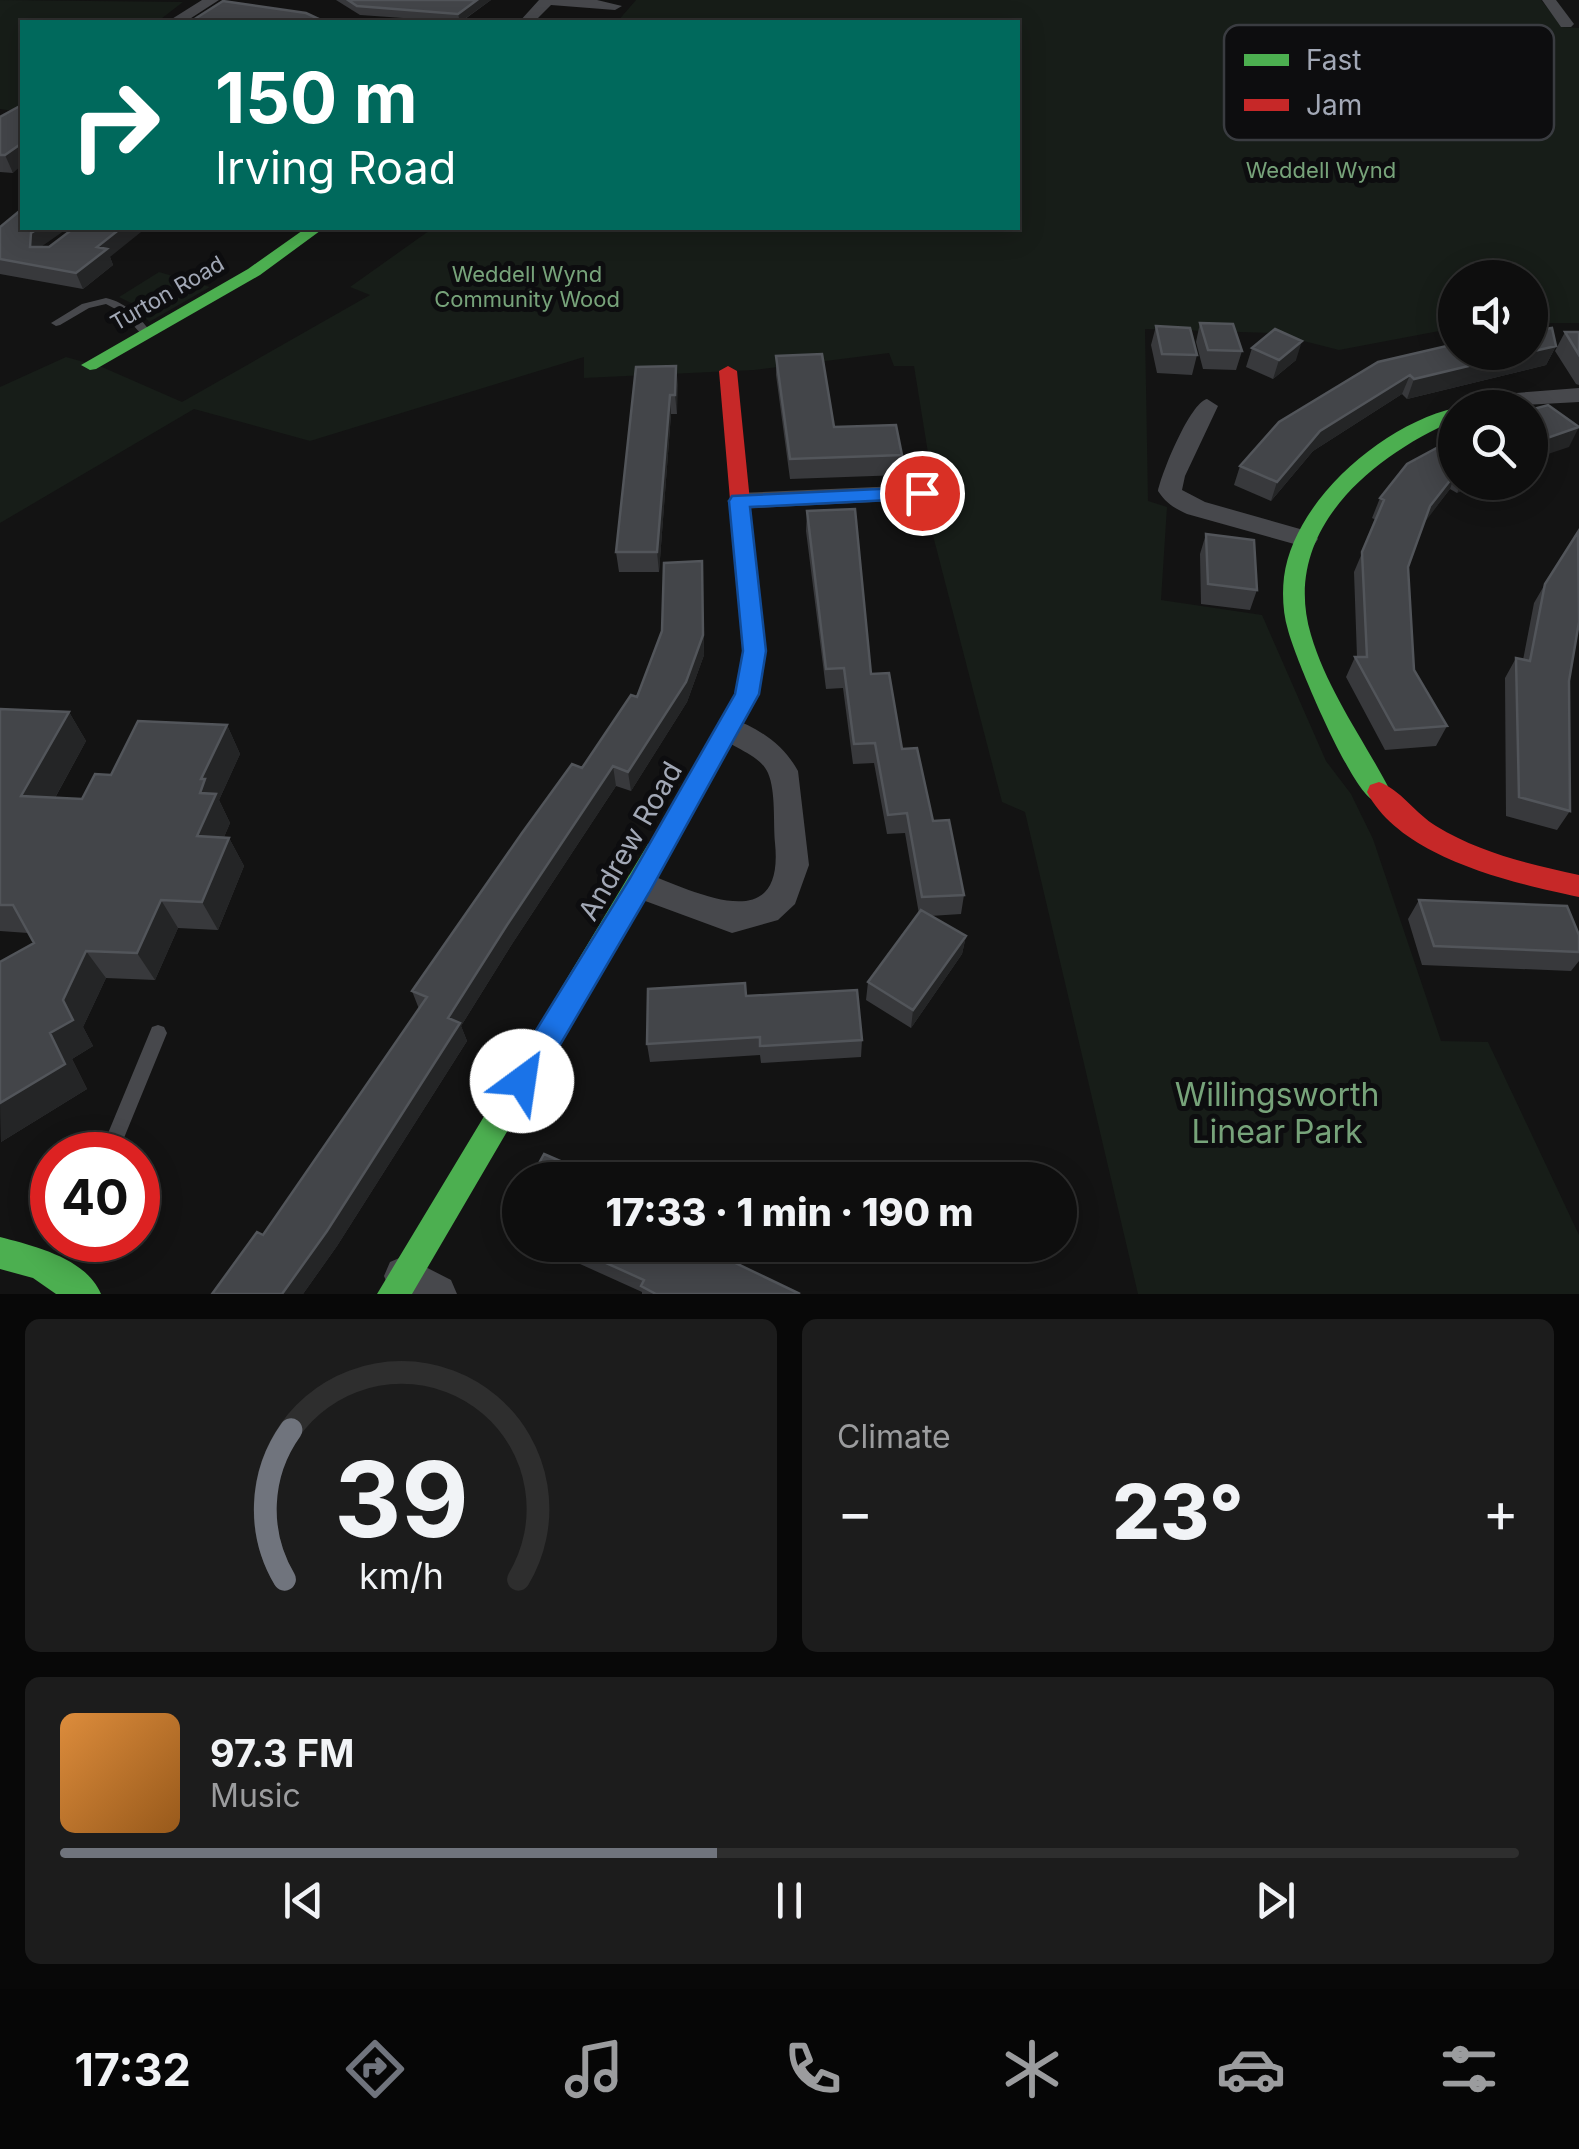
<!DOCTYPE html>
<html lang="en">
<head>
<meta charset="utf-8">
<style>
  body { margin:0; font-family:Inter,sans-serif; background:#1c1c1c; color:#f1f3f6; height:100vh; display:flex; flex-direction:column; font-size:38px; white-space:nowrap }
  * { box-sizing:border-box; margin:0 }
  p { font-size:32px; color:#9b9c9e }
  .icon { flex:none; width:55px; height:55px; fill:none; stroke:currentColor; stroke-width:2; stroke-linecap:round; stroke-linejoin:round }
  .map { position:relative; height:1294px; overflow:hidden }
  .details { display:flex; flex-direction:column; gap:25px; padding:25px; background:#080808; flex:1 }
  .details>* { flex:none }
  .banner { position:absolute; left:20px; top:20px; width:1000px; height:210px; border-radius:0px; box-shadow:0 5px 25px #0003,0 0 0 2px #2e2e2e; background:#00695c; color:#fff; overflow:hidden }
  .fabs { position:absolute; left:1438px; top:260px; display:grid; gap:20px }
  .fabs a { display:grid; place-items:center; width:110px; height:110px; border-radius:50%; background:#0e0e0e; box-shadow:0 5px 25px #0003,0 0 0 2px #2e2e2e; font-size:50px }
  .speed { position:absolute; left:30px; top:1132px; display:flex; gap:20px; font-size:50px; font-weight:700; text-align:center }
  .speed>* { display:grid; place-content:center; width:130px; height:130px; border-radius:50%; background:#0e0e0e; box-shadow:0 5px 25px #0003,0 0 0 2px #2e2e2e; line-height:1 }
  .speed .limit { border:15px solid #d22; background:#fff; color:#111 }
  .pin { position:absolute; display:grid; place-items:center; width:85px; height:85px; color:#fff; margin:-42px; border:5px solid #fff; border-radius:50%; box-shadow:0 2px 10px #0007 }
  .me { position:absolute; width:110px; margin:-55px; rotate:31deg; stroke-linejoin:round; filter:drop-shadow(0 0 8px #0008) }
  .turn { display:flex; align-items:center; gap:35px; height:210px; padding:0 30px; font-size:45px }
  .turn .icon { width:130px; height:130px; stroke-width:2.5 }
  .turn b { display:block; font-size:70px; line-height:85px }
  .big { font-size:75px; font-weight:800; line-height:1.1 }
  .details .card { flex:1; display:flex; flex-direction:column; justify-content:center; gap:15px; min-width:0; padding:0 35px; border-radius:15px; background:#1c1c1c }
  .details .dial { align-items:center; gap:0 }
  .dial svg { height:260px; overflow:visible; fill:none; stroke:#2e2e2e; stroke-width:7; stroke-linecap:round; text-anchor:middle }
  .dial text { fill:#f1f3f6; stroke:none }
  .song { display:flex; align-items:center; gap:30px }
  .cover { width:120px; height:120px; border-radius:15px; background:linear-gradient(135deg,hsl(30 70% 55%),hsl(30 70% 35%)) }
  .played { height:10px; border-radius:5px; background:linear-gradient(90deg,#70747d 45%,#2e2e2e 45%) }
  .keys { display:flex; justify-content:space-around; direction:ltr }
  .heat { display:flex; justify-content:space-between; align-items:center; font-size:55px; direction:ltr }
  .details .tiles { flex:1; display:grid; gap:25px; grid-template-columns:1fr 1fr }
  .card:last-child { grid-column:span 2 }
  .trip { position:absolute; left:502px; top:1162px; width:575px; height:100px; border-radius:50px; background:#0e0e0e; box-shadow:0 5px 25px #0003,0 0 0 2px #2e2e2e; font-weight:800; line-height:100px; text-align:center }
  .dock { display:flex; height:160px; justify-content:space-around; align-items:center; background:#060606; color:#9b9c9e }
  .dock .icon { width:70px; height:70px }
  .dock .on { color:#70747d }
  .dock b { font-size:45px; color:#f1f3f6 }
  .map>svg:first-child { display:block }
  .green { fill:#171d18 }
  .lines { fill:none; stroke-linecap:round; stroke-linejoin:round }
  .lane { fill:#47484c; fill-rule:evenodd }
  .street { fill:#47484c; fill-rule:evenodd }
  .fast { fill:#4caf50; fill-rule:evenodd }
  .jam { fill:#c62828; fill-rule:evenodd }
  .wall { fill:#38393c }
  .shaded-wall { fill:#242526 }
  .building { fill:#434549; stroke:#52555a; stroke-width:2.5 }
  .route { fill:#1a73e8; stroke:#114b97; stroke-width:2.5 }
  .labels { text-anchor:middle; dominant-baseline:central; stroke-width:10; stroke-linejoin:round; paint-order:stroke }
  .far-park-label { font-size:22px; fill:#77a37a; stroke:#0d0d0f }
  .far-street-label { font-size:22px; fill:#a2a8b6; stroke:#0d0d0f }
  .street-label { font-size:28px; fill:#a2a8b6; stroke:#0d0d0f }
  .near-park-label { font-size:32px; fill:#77a37a; stroke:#0d0d0f }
  .key { fill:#0d0d0f; stroke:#3a3c41; stroke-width:2.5 }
  .key-label { font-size:28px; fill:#a2a8b6 }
</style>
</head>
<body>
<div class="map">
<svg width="1579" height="1294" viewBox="0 0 1579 1294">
  <rect width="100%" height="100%" fill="#131313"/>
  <path class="green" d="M0 0 183 2 157 22H22V105L13 111 0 109Z
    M636 0H1541L1563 27 1579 28V323H1530V278H1455V328L1339 350 1272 333 1145 329 1148 501 1167 507 1161 600 1262 615 1326 761 1351 794 1373 839 1441 1041 1488 1042 1579 1235V1294H1138L1025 812 1002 802 922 493 933 484 914 366H894L889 353 754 370 584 378V357L310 441 194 409 0 523V387L66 357 102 367 182 402 370 295 350 287 433 228H1018V22H617Z
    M159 272 210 287 149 322 137 306 119 297Z"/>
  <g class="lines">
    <path class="lane" d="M106 298C127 303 138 316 151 332V336H143L121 312 106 304 89 308 60 325 56 326 51 323 82 304Z
      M158 1025 164 1027 167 1033 117 1155H99L152 1027Z"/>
    <path class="street" d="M202 0H219L185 22H167Z
      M539 0H597L622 6 615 10 551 5 534 22H519Z
      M1542 0H1556L1574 24 1571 27H1561Z
      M1579 388V402L1468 408 1471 403 1516 393Z
      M1207 399 1218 406 1185 476 1182 490 1205 502 1314 533 1318 539 1314 545 1305 547 1187 514C1174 508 1166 503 1158 491 1162 472 1190 403 1207 399Z
      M922 485 931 487 934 493 931 499 739 509 727 501 739 493Z
      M730 718C758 727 784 745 798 771L809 865 795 904 778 920 732 933 629 895 624 885 629 875 640 871C691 889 785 942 775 843 773 822 776 792 768 773 758 751 727 749 715 729L720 721Z
      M404 1256 451 1280 457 1294H397L390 1290 384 1276 390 1262Z"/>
    <path class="fast" d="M306 228H324L260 275 96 369 90 370 81 365 248 269Z
      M1455 408V420C1371 457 1280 531 1311 635 1328 692 1364 740 1391 792L1388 799C1381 801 1380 803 1373 800 1351 790 1295 658 1288 630 1283 614 1282 594 1284 577 1294 500 1384 424 1455 408Z
      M657 841 666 844 670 852 666 860 412 1294H377L648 844Z
      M0 1237C34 1246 86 1258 101 1294H56L33 1278 0 1269Z"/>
    <path class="jam" d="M728 366 737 371 765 651 759 694 666 860 657 863 648 860 644 852 735 694 743 651 719 371Z
      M1379 782C1400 789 1416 814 1436 826 1480 853 1529 864 1579 875V897C1513 883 1401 858 1367 792L1370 785Z"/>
  </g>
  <path class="wall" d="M336 0H491L461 22 360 15Z
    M0 117 13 173 0 172Z
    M0 227 40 247 110 257 113 265 83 289 0 274Z
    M1200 323 1242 351 1236 370 1203 369 1196 342Z
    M1156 326 1197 355 1192 375 1157 373 1151 345Z
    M1565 332H1579V385L1576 384 1555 351Z
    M1556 346 1546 365 1407 399 1402 394 1313 451 1271 501 1234 485 1240 466 1378 362Z
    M1252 348 1296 360 1273 379 1246 367Z
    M776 356 834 427 902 455 901 475 790 479 776 375Z
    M676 366 677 414H671L659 572H619L616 552Z
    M1455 438V482H1476L1457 493 1450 489 1424 522 1408 567 1414 670 1447 726 1436 746 1385 750 1346 677 1355 657H1357L1354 572 1376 520 1372 518 1380 498Z
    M807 511 902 749 964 895 961 914 930 916 966 936 962 954 911 1028 866 1000 868 982 919 914 905 833 887 834 874 763 853 764 843 688 826 689 806 531Z
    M1206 534 1257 590 1250 610 1201 604 1200 554Z
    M702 561 704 655 687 702 631 791 616 786 512 944 461 1026 467 1041 337 1246 303 1294H212L263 1235 419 1009 412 991 637 697Z
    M1545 584 1569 681 1570 811 1557 830 1506 816 1505 678 1516 658 1523 660 1534 603Z
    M0 709 69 712 86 741 55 798 82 799 111 775 227 725 240 754 219 800 230 823 224 837 229 838 244 866 218 930 178 928 155 980 106 978 83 1027 93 1046 72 1059 87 1089 1 1142 0 962 34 943 28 933 0 931Z
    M1419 900 1579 935V961L1571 971 1422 965 1408 919Z
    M746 996 862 1040 861 1057 761 1063 760 1055 650 1062 647 1044Z
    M520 1197V1237L514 1234 508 1219Z
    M538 1245H738L732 1261 800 1294H642V1292Z"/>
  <path class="shaded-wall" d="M477 0H491L460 22 458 14Z
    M22 143V165L13 173 5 155Z
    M39 228H68L38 249 30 247 31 233Z
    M121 228H146L110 257 113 265 83 289 76 273 97 247Z
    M1302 341 1296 360 1273 379 1279 360Z
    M1556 346 1546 365 1407 399 1414 379Z
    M676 366 678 385 677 414 675 395Z
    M1410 375 1402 394 1313 451 1271 501 1277 482 1320 431Z
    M670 395 671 414 659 572 657 552Z
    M1579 427 1569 447 1530 460V444Z
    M1455 474 1450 489 1422 526 1430 506Z
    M1462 482H1476L1457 493Z
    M702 561 704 655 687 702 631 791 628 772Z
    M69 712 86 741 40 825 21 796Z
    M227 725 240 754 219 800 230 823 212 865 197 836 201 779Z
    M613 766 616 786 512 944 461 1026 467 1041 337 1246 303 1294H282L448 1018 507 925Z
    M229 838 244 866 218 930 202 902Z
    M161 900 178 928 155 980 137 953Z
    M966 936 962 954 911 1028 913 1010Z
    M86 951 106 978 83 1027 93 1046 72 1059 87 1089 1 1142 0 1103 63 1000Z
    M731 1245H738V1248L726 1273 725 1258Z"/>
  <path class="building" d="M348 0H477L458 14 357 6Z
    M223 1 306 13 325 22H190Z
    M18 107 22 108V143L5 155H0V117Z
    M22 209V228H39L31 233 30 247H49L74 228H121L97 247 107 249 76 273 0 259V227Z
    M1200 323 1233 324 1242 351 1208 350Z
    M1156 326 1190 328 1197 355 1162 354Z
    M1552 328 1556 346 1530 352V331Z
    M1275 329 1302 341 1279 360 1252 348Z
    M1565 332H1579V355Z
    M1455 344V352H1527L1414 379 1410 375 1320 431 1277 482 1240 466 1279 422 1378 362Z
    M822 354 834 427 896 425 902 455 790 459 776 356Z
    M676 366 675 395H670L657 552H616L636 367Z
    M1548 405 1579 427 1530 444V410Z
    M1455 438V474L1430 506 1408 567 1414 670 1447 726 1395 730 1355 657H1367L1362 552 1384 500 1380 498 1407 464Z
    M855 509 871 674 889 673 902 749 917 748 933 821 949 820 964 895 922 897 907 813 888 815 875 743 854 744 844 668 826 669 807 511Z
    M1578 532 1579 622 1569 681 1570 811 1519 797 1516 658 1530 661 1545 584Z
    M1206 534 1254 540 1257 590 1208 584Z
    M702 561 703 635 686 682 628 772 613 766 507 925 448 1018 460 1023 327 1231 282 1294H212L257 1232 263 1235 427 997 412 991 522 833 572 764 582 768 631 695 637 697 662 631 664 563Z
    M0 709 69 712 21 796 82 799 95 774 111 775 138 721 227 725 201 779H205L200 793 216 794 197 836 229 838 202 902 161 900 137 953 86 951 63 1000 73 1020 50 1033 65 1064 0 1103V962L34 943 13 905H0Z
    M1419 900 1567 906 1579 935V952L1434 946Z
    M921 910 966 936 913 1010 868 982Z
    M745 983 746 996 857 990 862 1040 760 1046V1037L647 1044 648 989Z
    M544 1154 604 1180H530Z
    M520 1197V1224L508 1219Z
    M566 1245H731L725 1258 800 1294H656L641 1286 644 1280Z"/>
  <path class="route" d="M922 487 929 488V498L750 507 766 651 759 694 649 893 533 1091 522 1095 511 1091 507 1081 511 1071 630 878 735 694 743 651 729 501 732 496Z"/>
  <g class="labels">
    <g class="far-park-label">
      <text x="1321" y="170">Weddell Wynd</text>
      <text x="527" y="274">Weddell Wynd<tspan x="527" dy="25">Community Wood</tspan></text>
    </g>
    <g class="far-street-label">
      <text transform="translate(167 293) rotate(-30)">Turton Road</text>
    </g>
    <g class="street-label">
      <text transform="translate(630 841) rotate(-60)">Andrew Road</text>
    </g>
    <g class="near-park-label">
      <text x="1277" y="1094">Willingsworth<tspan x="1277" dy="37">Linear Park</tspan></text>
    </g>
  </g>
  <rect x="1224" y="25" width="330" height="115" rx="15" class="key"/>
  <rect x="1244" y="54" width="45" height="12" fill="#4caf50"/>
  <rect x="1244" y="99" width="45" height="12" fill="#c62828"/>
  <g class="key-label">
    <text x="1306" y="70">Fast</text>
    <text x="1306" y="115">Jam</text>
  </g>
</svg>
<div class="fabs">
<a><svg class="icon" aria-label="sound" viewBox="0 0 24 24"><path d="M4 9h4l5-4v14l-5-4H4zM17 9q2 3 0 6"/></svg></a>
<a><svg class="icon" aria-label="search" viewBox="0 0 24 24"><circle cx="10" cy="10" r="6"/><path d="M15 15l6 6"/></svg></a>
</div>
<div class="speed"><div class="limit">40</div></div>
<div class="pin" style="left:922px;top:493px;background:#d93025"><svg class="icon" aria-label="arrive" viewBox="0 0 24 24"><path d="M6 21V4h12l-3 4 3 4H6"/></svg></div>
<svg class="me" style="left:522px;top:1081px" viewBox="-20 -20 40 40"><circle r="19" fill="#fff"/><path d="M0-13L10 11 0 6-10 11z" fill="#1a73e8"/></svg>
<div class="trip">17:33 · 1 min · 190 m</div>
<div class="banner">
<div class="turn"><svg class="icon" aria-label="right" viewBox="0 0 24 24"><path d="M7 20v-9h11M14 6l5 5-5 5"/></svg><div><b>150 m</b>Irving Road</div></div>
</div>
</div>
<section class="details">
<div class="tiles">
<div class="card dial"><svg viewBox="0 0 100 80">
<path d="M14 69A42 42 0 1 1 86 69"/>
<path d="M14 69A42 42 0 0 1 16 23" stroke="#70747d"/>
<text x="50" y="56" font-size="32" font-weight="700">39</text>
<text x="50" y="72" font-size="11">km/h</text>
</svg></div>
<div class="card"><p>Climate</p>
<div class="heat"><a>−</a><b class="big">23°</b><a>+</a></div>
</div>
<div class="card">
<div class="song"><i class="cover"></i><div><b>97.3 FM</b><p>Music</p></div></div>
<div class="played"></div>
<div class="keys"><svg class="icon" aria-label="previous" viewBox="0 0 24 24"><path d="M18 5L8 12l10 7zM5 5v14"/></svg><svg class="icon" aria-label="pause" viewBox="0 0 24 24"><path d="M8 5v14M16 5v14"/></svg><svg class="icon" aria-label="next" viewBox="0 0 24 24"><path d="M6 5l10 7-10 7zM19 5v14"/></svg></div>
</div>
</div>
</section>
<nav class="dock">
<b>17:32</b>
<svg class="icon on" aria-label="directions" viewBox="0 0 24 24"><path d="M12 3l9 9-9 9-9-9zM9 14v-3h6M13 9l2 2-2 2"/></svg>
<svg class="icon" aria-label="music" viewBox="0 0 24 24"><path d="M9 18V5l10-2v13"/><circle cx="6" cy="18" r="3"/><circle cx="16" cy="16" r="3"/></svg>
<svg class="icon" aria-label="phone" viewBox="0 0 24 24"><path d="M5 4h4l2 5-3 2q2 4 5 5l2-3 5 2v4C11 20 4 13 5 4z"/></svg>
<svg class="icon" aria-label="climate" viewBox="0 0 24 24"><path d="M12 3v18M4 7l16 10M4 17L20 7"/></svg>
<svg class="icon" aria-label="car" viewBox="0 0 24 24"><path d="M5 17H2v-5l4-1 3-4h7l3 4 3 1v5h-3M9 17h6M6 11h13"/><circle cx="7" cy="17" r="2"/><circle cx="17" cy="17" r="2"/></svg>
<svg class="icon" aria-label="filters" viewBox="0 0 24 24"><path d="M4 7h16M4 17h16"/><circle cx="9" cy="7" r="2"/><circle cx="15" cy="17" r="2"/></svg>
</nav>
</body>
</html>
